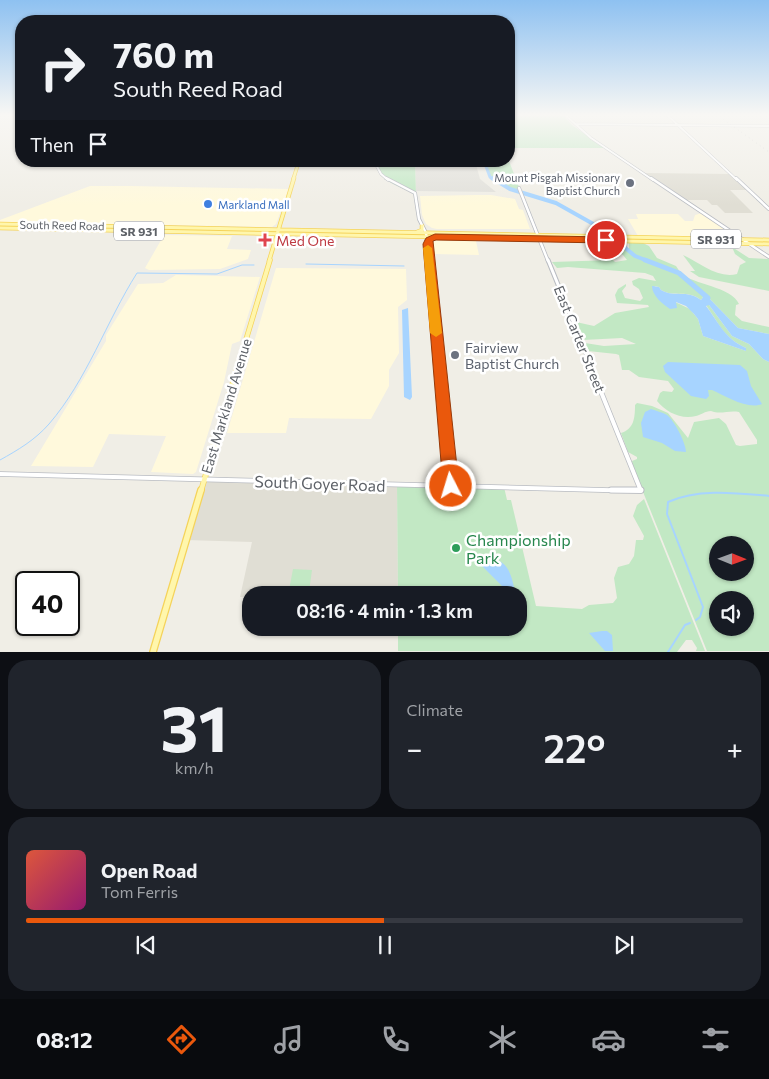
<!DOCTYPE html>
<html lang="en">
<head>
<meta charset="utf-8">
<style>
  body { margin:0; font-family:Commissioner,sans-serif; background:#20242c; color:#f1f3f6; height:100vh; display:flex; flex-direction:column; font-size:19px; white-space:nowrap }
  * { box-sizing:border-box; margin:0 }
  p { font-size:16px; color:#9ea1a6 }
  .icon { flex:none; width:28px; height:28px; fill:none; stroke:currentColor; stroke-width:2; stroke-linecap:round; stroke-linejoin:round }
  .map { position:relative; height:652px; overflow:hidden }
  .drawer { display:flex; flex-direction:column; gap:8px; padding:8px; background:#0d0f14; flex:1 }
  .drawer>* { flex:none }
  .hud { position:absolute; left:15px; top:15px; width:500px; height:152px; border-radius:20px; box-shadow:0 1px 4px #0004; background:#171b24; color:#f1f3f6; overflow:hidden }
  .needle { width:32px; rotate:91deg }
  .fabs { position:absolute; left:709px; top:536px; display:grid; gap:10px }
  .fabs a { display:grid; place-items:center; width:45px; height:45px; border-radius:50%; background:#171b24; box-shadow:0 1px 4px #0004; font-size:25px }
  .speed { position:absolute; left:15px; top:571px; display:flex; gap:10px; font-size:25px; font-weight:700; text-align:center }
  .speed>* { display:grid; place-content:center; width:65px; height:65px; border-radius:50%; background:#171b24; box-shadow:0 1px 4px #0004; line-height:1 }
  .speed .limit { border:2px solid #111; border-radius:8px; background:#fff; color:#111 }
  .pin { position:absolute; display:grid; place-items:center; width:42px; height:42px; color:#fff; margin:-21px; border:2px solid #fff; border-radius:50%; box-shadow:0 1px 5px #0007 }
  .me { position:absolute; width:55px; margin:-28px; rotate:355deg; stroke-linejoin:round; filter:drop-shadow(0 0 4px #0008) }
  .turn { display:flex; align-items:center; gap:18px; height:105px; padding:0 15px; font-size:22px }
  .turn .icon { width:65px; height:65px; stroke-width:2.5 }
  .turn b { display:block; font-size:35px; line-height:42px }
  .then { display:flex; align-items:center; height:48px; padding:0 15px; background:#0003; gap:10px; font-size:19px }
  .big { font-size:38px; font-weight:600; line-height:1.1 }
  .drawer .widget { flex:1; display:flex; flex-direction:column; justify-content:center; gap:8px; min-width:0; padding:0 18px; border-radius:20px; background:#20242c }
  .drawer .dial { align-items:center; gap:0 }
  .dial b { font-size:65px; line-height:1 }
  .song { display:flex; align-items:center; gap:15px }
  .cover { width:60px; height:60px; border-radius:8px; background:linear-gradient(135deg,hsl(10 70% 55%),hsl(320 70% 35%)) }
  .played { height:5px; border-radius:2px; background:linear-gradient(90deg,#ea580c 50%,#363941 50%) }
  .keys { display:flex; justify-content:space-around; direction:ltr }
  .heat { display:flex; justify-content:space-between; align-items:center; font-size:28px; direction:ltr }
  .drawer .tiles { flex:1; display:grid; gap:8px; grid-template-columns:1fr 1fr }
  .widget:last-child { grid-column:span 2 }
  .trip { position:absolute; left:242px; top:586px; width:285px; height:50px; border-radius:20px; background:#171b24; box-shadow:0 1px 4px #0004; font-weight:600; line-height:50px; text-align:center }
  .menu { display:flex; height:80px; justify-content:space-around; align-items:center; background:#090b0e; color:#9ea1a6 }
  .menu .icon { width:35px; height:35px }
  .menu .selected { color:#ea580c }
  .menu b { font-size:22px; color:#f1f3f6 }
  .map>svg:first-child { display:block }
  .commercial { fill:#fff9dc }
  .industrial { fill:#e1e0da }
  .education { fill:#e0ded4 }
  .green { fill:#c2e8c4; fill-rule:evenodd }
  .water { fill:#a7d4ff }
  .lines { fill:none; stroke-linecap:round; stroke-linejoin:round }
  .stream-far1 { stroke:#a7d4ff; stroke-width:1 }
  .stream { stroke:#a7d4ff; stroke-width:2 }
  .river-far2 { stroke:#a7d4ff; stroke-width:3 }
  .river-far1 { stroke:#a7d4ff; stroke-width:4 }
  .river { stroke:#a7d4ff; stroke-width:5 }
  .secondary-far4-casing { stroke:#b9bcc2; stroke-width:3 }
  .secondary-far3-casing { stroke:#b9bcc2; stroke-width:4 }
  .secondary-far2-casing { stroke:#b9bcc2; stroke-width:5 }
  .secondary-far1-casing { stroke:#b9bcc2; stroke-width:5.5 }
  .secondary-casing { stroke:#b9bcc2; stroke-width:7 }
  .primary-far4-casing { stroke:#f5d35a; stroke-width:4 }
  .primary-far3-casing { stroke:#f5d35a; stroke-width:4.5 }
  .primary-far2-casing { stroke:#f5d35a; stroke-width:5.5 }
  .primary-far1-casing { stroke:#f5d35a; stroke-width:6 }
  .primary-casing { stroke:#f5d35a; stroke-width:8 }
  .secondary-far4 { stroke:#fff; stroke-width:2 }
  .secondary-far3 { stroke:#fff; stroke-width:2.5 }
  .secondary-far2 { stroke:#fff; stroke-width:3 }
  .secondary-far1 { stroke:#fff; stroke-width:4 }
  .secondary { stroke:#fff; stroke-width:5 }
  .primary-far4 { stroke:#fff6ac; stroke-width:2.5 }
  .primary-far3 { stroke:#fff6ac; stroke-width:3 }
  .primary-far2 { stroke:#fff6ac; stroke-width:4 }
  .primary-far1 { stroke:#fff6ac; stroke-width:4.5 }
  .primary { stroke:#fff6ac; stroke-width:5.5 }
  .rail { stroke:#b5b5b7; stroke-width:1; stroke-dasharray:0.5 4; stroke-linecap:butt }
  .route { fill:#ea580c; stroke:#983908 }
  .slow { fill:#f59e0b }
  .worship-dot { fill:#6b7280; stroke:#fff; stroke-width:2 }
  .shop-dot { fill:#3f7fe0; stroke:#fff; stroke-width:2 }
  .health-dot { fill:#e0444e; stroke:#fff; stroke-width:2 }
  .leisure-dot { fill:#2e9e5b; stroke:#fff; stroke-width:2 }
  .labels { text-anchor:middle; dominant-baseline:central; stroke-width:5; stroke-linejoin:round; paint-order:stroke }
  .far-worship-label { font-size:11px; fill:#5b616d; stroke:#fff; text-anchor:end }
  .far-shop-label { font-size:11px; fill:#366cbe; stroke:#fff; text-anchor:start }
  .far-street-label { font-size:11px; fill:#5d6167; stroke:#fff }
  .shield { fill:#fff; stroke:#8e9095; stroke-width:1 }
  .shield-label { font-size:12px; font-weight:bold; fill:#5d6167 }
  .health-label { font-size:14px; fill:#be3a42; stroke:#fff; text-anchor:start }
  .street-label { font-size:14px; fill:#5d6167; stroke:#fff }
  .worship-label { font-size:14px; fill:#5b616d; stroke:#fff; text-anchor:start }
  .near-street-label { font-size:16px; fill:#5d6167; stroke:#fff }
  .near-leisure-label { font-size:16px; fill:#27864d; stroke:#fff; text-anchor:start }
</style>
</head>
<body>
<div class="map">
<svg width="769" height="652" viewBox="0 0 769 652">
  <rect width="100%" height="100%" fill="#f0eee6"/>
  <path class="commercial" d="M90 186H130L289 189 276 224 272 227 0 222V220Z
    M477 195H491L515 199 519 209 523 210 530 229H437L432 228 426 224 422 215 420 196Z
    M702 213 736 238 638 236 628 219H638L636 214H678L685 221H693L695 215Z
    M164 235 232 236 227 249 251 250 248 259 220 269 149 270 145 268Z
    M437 240 476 241 479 255 433 254 431 244Z
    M276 268 406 269 407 300 398 307 399 353 389 370V386L371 419 289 418 286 433H227Z
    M176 275 260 277 240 341 232 344 224 382 196 472 193 474 151 472 166 436 109 434 93 467 31 466 106 341V335L138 284 163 283Z"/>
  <path class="industrial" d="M415 161H475L480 179 496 192 416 191Z"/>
  <path class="education" d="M644 173 731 174 748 190H730L753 213H725L717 205H712L707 200H683Z
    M203 481 397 485 398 595H251V597H240L252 542 186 540Z"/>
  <path class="green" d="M509 114H562L572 125 605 148H509Z
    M374 161H415L416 194C400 187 378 181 374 161Z
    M484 161H509L521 192 510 189 490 177Z
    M610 242 621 244 629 251V243H643L649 246 657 258 676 266 680 272 679 273C693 284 732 287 739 304L736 305 735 315 742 321 769 327V334L738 328 705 294 701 300C688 289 674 298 661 290L659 287 654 286 675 302 690 309 698 319 703 336 746 351V348C723 337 720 325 706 305H709L732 336 749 344 763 359 769 362V651H707L633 467 632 461 637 459V457L628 452 621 433C634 429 635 418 635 405L637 403 652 406 668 413 688 438 694 422 719 418 726 424 736 445 740 446 757 444V440L739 412C728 410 721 415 711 411 705 411 701 415 696 416 681 420 666 412 657 401L660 393 663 391 672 392 674 389 668 381 639 377 629 370H622L619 355 616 354 588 351 585 343 604 346 636 344 622 338 583 340 576 322 594 326 615 313 649 307 648 305 617 303 615 295 618 289 626 284V286L622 291 625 298 640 301 643 298 639 289 633 285 632 281 639 278 656 281 653 276 645 273 568 267 557 268 552 262 613 260 615 262 627 260 623 255 607 244ZM718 545H745V572H718ZM718 600H745V628H718Z
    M732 247 749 258 769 259V291L699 277 690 271H695L683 255C700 263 718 279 737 274L740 265 746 262 735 254Z
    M397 485 504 487 507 500H511L536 606 582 609 589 605 613 603 617 598 614 578 618 567 629 564 634 556 636 540H643L644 536 633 516 637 505 644 499 705 651H696L697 648 692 640H686L677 652 398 651V628H519V595H398Z
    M293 569 312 570 309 592 289 590Z"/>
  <path class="water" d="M652 286 659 287 661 290C674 298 687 289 701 300L705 294 738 328 769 334V362L763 359 749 344 732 336 709 305 706 306C720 324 724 338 746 348V351L703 336 698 319 694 314 686 306 676 302 677 308 670 309C663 304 652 296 652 286Z
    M408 308 412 397 410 400 404 397 402 310Z
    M668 362 740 365 747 371 751 386 762 404C748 410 725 396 712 390H708L709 396 706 399 691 396 665 372 663 366Z
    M651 409C656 411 662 412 667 415 674 420 686 443 686 452L675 451 662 443 643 437 641 423 645 412Z
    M499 561C510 565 514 584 515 595H511L482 566Z
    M602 631H607L612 635 613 651H605L589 633Z"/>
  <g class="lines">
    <path class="stream-far1" d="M306 264 404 266
      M0 460C18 450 35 440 49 424 87 380 106 322 137 273L217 274 242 265H254"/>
    <path class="stream" d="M696 620 700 617 703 607 667 514 668 502C698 488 737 493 769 496
      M668 652 685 625 690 623"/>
    <path class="river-far2" d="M484 161 490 177 494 180"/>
    <path class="river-far1" d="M492 178 510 189 556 203 604 230 635 256 648 261"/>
    <path class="river" d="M645 260 679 273 708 298"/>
    <defs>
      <path id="secondary-far4" d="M564 114 591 138 653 180
        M666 114 737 180
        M575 124 769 126
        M374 161 381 174 388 180"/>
      <path id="secondary-far3" d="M386 178 415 193 419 219 426 233 429 261
        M651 178 769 257
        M736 178 769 209
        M519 188 548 261"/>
      <path id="secondary-far2" d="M429 260 439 363
        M548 260 590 363"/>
      <path id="secondary-far1" d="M439 362 451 486
        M0 474 641 491 589 362"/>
      <path id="secondary" d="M611 490H641"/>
      <path id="primary-far4" d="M293 180 299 161"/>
      <path id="primary-far3" d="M0 224 769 240
        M0 228 769 244
        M417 232 422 230V226
        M427 244 433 238
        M269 261 294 178"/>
      <path id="primary-far2" d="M239 363 270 260"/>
      <path id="primary-far1" d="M201 491 239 362"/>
      <path id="primary" d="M153 652 201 490"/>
    </defs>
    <use href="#secondary-far4" class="secondary-far4-casing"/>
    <use href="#secondary-far3" class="secondary-far3-casing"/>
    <use href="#secondary-far2" class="secondary-far2-casing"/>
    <use href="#secondary-far1" class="secondary-far1-casing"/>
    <use href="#secondary" class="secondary-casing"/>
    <use href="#primary-far4" class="primary-far4-casing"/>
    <use href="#primary-far3" class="primary-far3-casing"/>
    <use href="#primary-far2" class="primary-far2-casing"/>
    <use href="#primary-far1" class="primary-far1-casing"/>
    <use href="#primary" class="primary-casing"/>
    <use href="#secondary-far4" class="secondary-far4"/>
    <use href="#secondary-far3" class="secondary-far3"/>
    <use href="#secondary-far2" class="secondary-far2"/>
    <use href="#secondary-far1" class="secondary-far1"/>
    <use href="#secondary" class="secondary"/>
    <use href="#primary-far4" class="primary-far4"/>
    <use href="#primary-far3" class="primary-far3"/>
    <use href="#primary-far2" class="primary-far2"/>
    <use href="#primary-far1" class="primary-far1"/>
    <use href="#primary" class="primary"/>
    <path class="rail" d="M716 114 769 152"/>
  </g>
  <linearGradient id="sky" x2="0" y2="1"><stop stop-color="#8ec1f1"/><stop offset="0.56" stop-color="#f8f7f4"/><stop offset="1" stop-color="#f8f7f4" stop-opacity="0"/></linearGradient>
  <rect width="769" height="205" fill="url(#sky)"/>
  <path class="route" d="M435 234 606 237 611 240 606 243 436 240 433 241 459 486 456 492 451 494 445 492 443 486 423 244 426 238Z"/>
  <path class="slow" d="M428 245 432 248 442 333 436 337 430 333 423 248Z"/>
  <g class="worship-dot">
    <circle cx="630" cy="183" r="5"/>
    <circle cx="455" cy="355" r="5"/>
  </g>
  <circle class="shop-dot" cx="208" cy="204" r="5"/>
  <path class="health-dot" d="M262.5 232.5h5v5h5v5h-5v5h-5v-5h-5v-5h5z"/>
  <circle class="leisure-dot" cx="456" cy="548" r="5"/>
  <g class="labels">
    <g class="far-worship-label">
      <text x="620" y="177">Mount Pisgah Missionary<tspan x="620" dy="13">Baptist Church</tspan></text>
    </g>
    <g class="far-shop-label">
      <text x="218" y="204">Markland Mall</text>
    </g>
    <g class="far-street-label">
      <text transform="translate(62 225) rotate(1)">South Reed Road</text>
    </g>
    <g class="shield">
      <rect x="114" y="221.5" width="50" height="19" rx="4"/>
      <rect x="691" y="229.5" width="50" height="19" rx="4"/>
    </g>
    <g class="shield-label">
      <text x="139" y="231">SR 931</text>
      <text x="716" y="239">SR 931</text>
    </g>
    <g class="health-label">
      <text x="276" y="240">Med One</text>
    </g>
    <g class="street-label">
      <text transform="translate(580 339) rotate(68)">East Carter Street</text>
      <text transform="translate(226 406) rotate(-73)">East Markland Avenue</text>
    </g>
    <g class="worship-label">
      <text x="465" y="347">Fairview<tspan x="465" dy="16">Baptist Church</tspan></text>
    </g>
    <g class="near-street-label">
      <text transform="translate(320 483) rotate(2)">South Goyer Road</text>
    </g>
    <g class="near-leisure-label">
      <text x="466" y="539">Championship<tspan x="466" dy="18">Park</tspan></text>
    </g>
  </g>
</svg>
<div class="fabs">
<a><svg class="needle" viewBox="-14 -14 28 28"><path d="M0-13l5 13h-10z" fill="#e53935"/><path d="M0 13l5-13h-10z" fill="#9ea1a6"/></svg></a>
<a><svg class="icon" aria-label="sound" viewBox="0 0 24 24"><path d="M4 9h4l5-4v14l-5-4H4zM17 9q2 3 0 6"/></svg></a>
</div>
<div class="speed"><div class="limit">40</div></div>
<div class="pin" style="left:606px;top:240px;background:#d93025"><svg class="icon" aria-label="arrive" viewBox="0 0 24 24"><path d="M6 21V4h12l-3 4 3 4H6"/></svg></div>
<svg class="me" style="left:451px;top:486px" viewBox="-20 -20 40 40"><circle r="17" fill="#ea580c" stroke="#fff" stroke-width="3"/><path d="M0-11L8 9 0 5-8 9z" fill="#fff"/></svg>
<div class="trip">08:16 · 4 min · 1.3 km</div>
<div class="hud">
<div class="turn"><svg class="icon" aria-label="right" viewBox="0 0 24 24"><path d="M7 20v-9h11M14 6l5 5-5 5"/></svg><div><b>760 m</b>South Reed Road</div></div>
<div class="then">Then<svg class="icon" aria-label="arrive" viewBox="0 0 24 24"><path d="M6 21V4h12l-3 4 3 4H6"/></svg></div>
</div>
</div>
<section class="drawer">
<div class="tiles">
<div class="widget dial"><b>31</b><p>km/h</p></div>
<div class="widget"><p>Climate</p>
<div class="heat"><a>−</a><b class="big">22°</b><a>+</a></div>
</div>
<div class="widget">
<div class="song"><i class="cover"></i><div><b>Open Road</b><p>Tom Ferris</p></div></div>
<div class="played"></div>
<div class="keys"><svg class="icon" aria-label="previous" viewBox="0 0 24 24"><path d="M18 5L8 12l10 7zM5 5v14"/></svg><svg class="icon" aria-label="pause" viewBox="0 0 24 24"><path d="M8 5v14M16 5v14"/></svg><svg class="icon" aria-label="next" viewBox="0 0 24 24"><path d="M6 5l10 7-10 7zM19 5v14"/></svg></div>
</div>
</div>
</section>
<nav class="menu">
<b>08:12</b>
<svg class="icon selected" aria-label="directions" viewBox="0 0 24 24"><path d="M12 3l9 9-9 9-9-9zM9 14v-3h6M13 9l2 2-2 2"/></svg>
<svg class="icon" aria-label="music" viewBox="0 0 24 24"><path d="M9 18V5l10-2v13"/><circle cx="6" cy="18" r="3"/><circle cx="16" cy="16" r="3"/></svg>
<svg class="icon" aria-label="phone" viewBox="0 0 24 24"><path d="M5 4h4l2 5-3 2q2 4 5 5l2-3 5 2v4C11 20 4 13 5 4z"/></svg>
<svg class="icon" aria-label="climate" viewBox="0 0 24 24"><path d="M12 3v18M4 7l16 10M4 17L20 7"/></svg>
<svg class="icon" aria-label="car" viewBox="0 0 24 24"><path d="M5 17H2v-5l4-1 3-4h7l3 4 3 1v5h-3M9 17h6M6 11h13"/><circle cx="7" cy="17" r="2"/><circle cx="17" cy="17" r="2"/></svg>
<svg class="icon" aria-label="filters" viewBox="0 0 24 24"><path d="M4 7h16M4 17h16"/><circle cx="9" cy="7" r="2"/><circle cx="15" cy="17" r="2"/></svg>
</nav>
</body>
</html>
